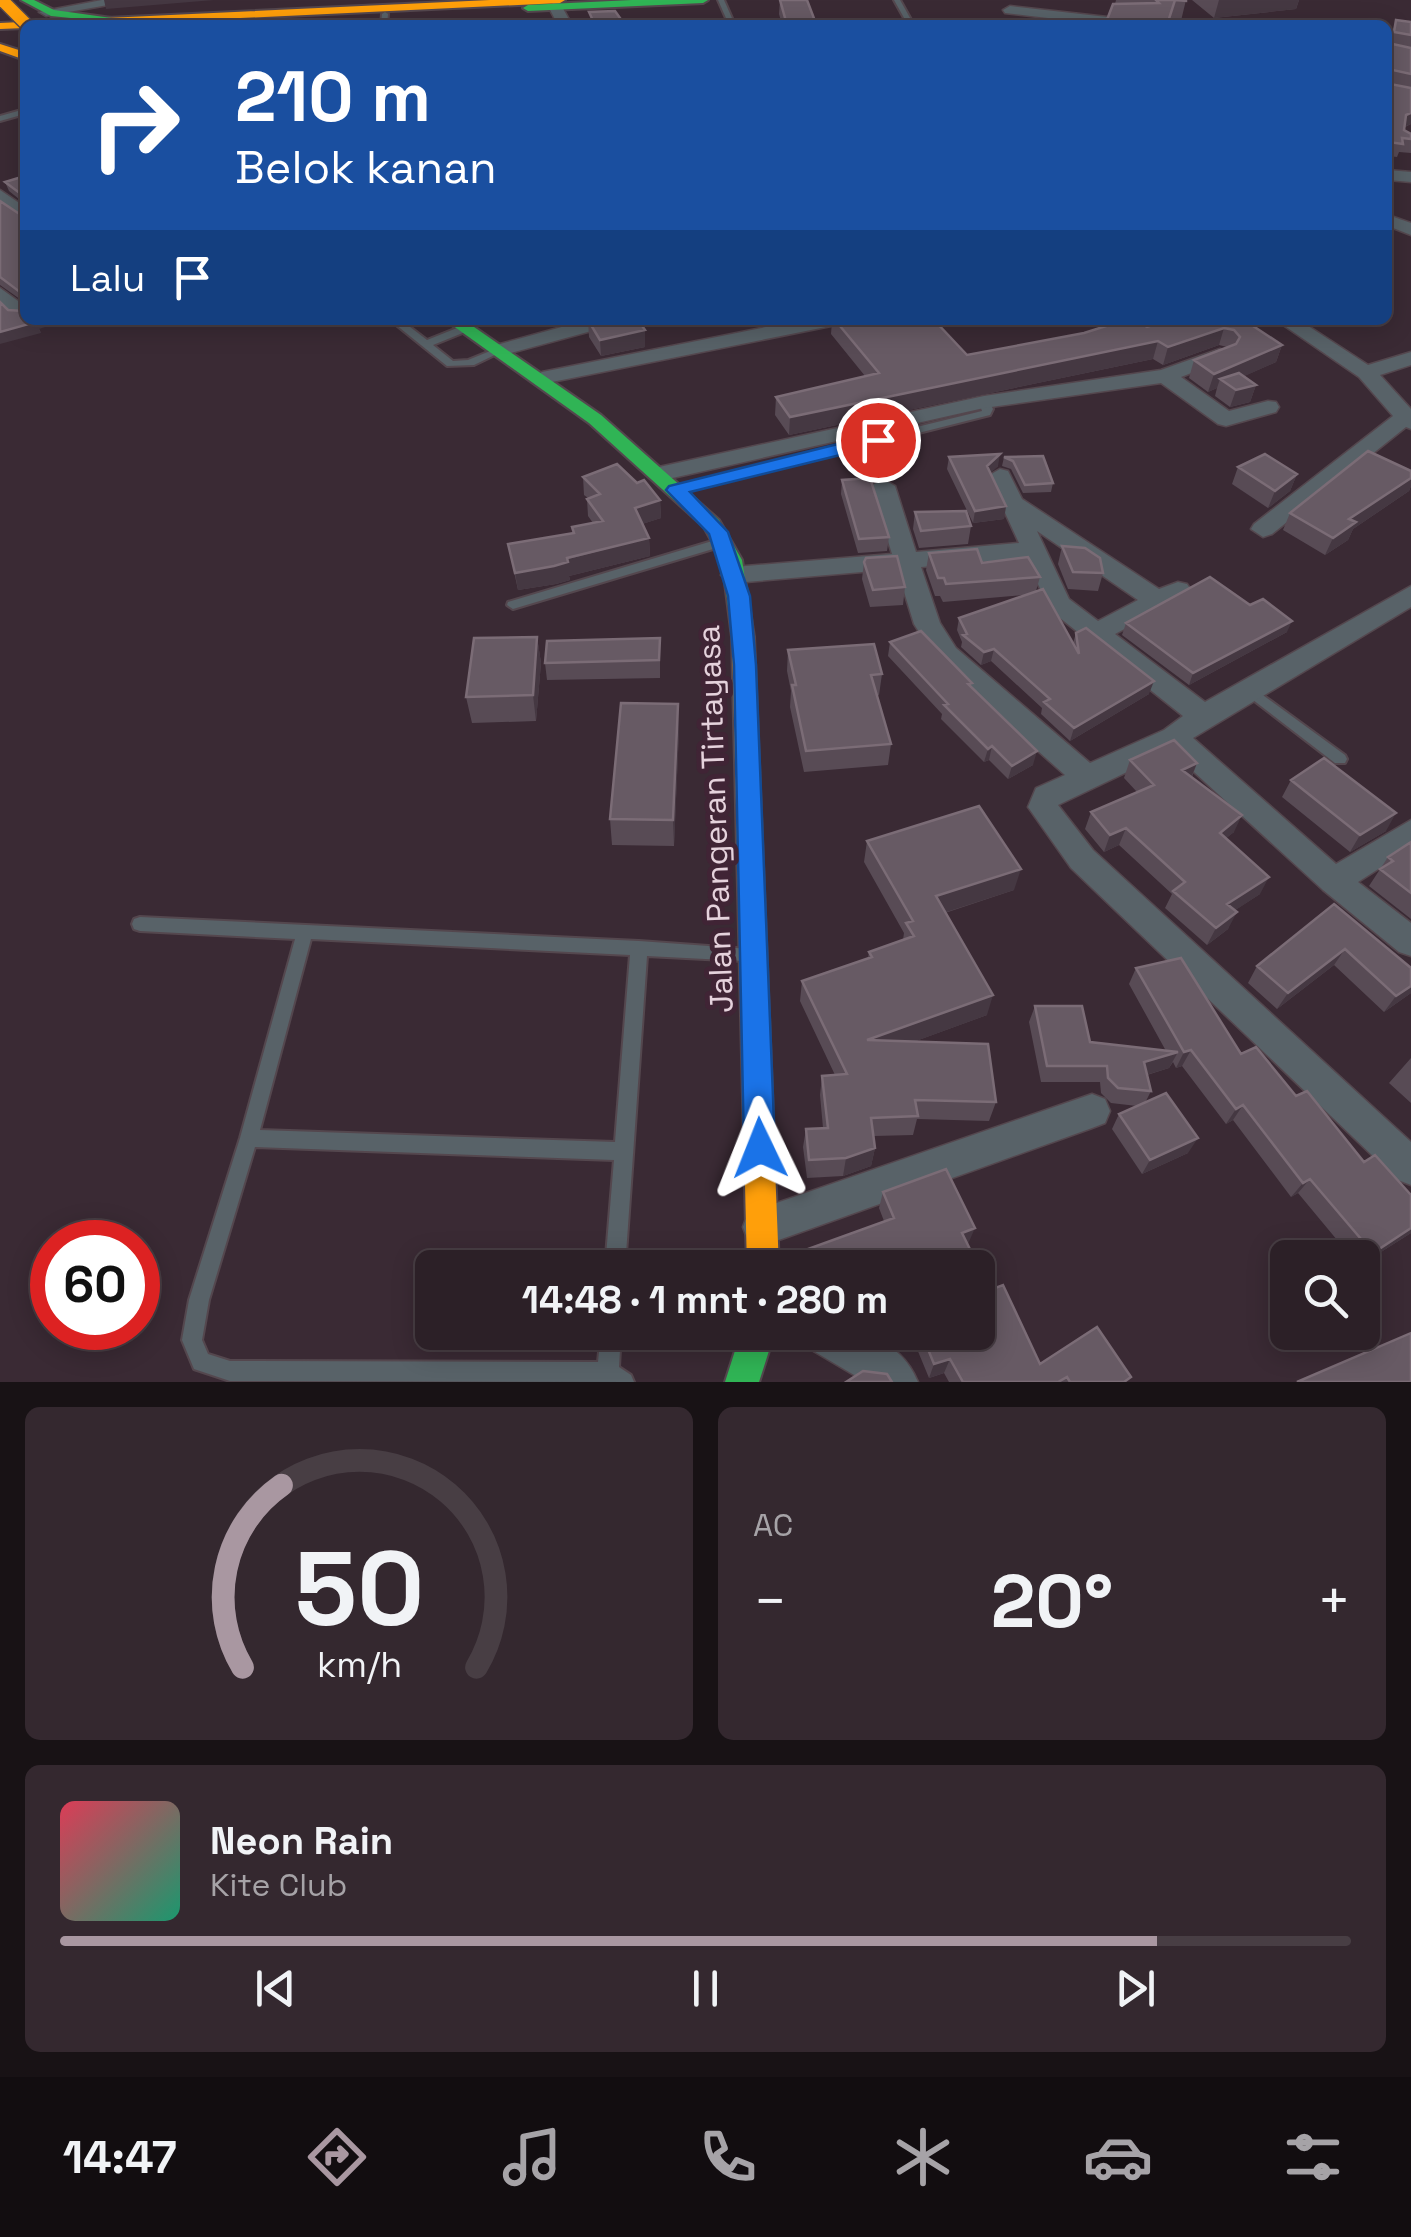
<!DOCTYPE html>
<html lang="id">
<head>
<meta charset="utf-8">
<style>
  body { margin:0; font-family:"Space Grotesk",sans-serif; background:#34282f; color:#f1f3f6; height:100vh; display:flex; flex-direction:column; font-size:38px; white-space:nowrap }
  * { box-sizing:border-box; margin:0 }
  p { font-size:32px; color:#a6a3a7 }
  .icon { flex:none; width:55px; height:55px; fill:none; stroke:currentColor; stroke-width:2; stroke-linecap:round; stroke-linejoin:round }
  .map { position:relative; height:1382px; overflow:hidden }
  .sheet { display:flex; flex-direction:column; gap:25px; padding:25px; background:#181215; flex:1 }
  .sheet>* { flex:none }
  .banner { position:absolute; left:20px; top:20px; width:1372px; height:305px; border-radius:15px; box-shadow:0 5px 25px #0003,0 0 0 2px #483e44; background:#1a4fa0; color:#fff; overflow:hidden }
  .fabs { position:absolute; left:1270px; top:1240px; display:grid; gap:20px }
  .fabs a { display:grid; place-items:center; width:110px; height:110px; border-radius:15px; background:#2c2027; box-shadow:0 5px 25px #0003,0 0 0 2px #483e44; font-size:50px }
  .speed { position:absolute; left:30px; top:1220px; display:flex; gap:20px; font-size:50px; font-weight:700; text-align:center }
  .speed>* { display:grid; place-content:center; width:130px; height:130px; border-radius:50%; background:#2c2027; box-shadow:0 5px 25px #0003,0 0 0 2px #483e44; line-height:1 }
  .speed .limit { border:15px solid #d22; background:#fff; color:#111 }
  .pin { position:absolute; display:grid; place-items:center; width:85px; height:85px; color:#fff; margin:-42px; border:5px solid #fff; border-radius:50%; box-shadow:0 2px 10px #0007 }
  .me { position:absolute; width:110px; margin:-55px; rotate:358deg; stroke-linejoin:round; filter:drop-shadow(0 0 8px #0008) }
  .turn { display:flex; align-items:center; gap:35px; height:210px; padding:0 50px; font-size:45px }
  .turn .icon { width:130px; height:130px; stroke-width:2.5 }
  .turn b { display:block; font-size:70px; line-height:85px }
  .then { display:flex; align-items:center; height:95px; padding:0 50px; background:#0003; gap:20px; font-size:38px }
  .big { font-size:75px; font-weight:800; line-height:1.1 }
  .sheet .tile { flex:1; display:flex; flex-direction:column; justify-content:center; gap:15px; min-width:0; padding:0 35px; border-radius:15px; background:#34282f }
  .sheet .dial { align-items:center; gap:0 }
  .dial svg { height:260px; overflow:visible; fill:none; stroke:#483e44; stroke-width:7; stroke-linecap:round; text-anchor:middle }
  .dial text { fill:#f1f3f6; stroke:none }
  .song { display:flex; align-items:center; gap:30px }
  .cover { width:120px; height:120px; border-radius:15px; background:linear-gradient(135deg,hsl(350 70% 55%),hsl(160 70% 35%)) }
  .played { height:10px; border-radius:5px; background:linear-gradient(90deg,#a997a1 85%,#483e44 85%) }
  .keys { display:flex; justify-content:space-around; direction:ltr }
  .heat { display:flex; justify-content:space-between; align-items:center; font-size:55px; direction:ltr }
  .sheet .tiles { flex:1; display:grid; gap:25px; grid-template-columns:1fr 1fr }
  .tile:last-child { grid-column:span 2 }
  .trip { position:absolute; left:415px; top:1250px; width:580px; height:100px; border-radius:15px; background:#2c2027; box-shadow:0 5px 25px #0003,0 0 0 2px #483e44; font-weight:800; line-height:100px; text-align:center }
  .dock { display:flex; height:160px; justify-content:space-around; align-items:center; background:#120d10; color:#a6a3a7 }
  .dock .icon { width:70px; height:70px }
  .dock .selected { color:#a997a1 }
  .dock b { font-size:45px; color:#f1f3f6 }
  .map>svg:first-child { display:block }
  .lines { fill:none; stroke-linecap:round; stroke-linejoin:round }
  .lane-casing { stroke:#54474e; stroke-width:4 }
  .street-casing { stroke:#54474e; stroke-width:3 }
  .fast-casing { stroke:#54474e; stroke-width:4 }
  .slow-casing { stroke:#54474e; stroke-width:4 }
  .lane { fill:#586268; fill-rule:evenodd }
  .street { fill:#586268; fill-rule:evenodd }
  .fast { fill:#30b455; fill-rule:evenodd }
  .slow { fill:#ff9f0a; fill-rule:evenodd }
  .slow-bridge-casing { stroke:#54474e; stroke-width:15; stroke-linecap:butt }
  .slow-bridge { stroke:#ff9f0a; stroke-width:12 }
  .wall { fill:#584b55 }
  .shaded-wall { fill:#453842 }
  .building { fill:#675a64; stroke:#7b6c76; stroke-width:2.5 }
  .route { fill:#1a73e8; stroke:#114b97; stroke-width:2.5 }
  .labels { text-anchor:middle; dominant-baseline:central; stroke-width:10; stroke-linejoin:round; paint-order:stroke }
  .street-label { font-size:32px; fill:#e5d2dc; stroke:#402435 }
</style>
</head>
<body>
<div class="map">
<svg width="1411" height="1382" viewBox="0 0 1411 1382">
  <rect width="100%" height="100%" fill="#3a2a34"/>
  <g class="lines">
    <defs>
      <path id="lane" d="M718 0H724L735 25H729Z
        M894 0H900L914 25H908Z
        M385 12 388 14 387 25H381L382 14Z
        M25 109V114L0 121V116Z
        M390 320H401L427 340 462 326H470V330L433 345 453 361 468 360 500 347 505 350 474 365 447 366Z
        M984 399 988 400 993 409 990 415 676 494 670 490 672 487 982 411 979 402Z
        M719 539 723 540 725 543 723 546 513 609 507 605 508 602Z
        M1249 685 1345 755 1347 759 1345 763H1335L1244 693 1242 690Z
        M140 917 639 941 750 949 752 954 750 959 744 961 647 956 625 1268H605L614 1160 255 1147 209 1300 202 1340 208 1354 230 1361 598 1362 601 1332H621L619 1367 631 1375 634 1382 230 1381 194 1369 182 1340 189 1300 240 1138 295 939 140 931 134 929 132 924 134 919ZM311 939 630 955 615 1142 260 1130Z"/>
      <path id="street" d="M102 0H136L46 16 39 12Z
        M555 2 560 3 572 25H558L548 6Z
        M1010 6 1143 21 1150 25H1107L1005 13 1003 10Z
        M1388 170 1411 172V182L1388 180Z
        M0 190 25 207V221L0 204Z
        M1388 215 1411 223V235L1388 226Z
        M0 288 25 306V319L15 318 0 304Z
        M587 320H620L617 324 500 356 490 350 493 346Z
        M801 320H841L831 326 542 384 531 378 542 372Z
        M1276 320H1299L1368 365 1411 352V365L1380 375 1411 409V429L1406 427 1272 534 1263 537 1251 529 1254 524 1393 416 1359 377Z
        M1220 349 1227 351 1230 355 1227 359 1181 377 1229 411 1268 401 1276 402 1279 407 1276 412 1226 426 1218 424 1161 383 984 408 659 481 648 474 659 467 984 396 1161 370Z
        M1000 469 1008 471 1022 499 1159 589 1178 582 1187 584 1191 590 1187 596 1115 634 1205 702 1411 586V607L1193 738 1336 864 1411 820V848L1358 882 1411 923V956L1399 952 1323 890 1171 751 1058 805 1093 850 1411 1142V1185L1398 1180 1071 868 1028 807 1036 788 1065 775 938 662 914 624 897 569 734 583 721 575 734 567 892 554 871 486 883 479 895 486 916 552 1019 543 988 476ZM1037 531 1138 600 1098 621 1069 599ZM1026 558 1050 610 1183 716 1164 730 1090 763 956 648 940 623 921 567Z
        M1092 1094 1105 1099 1110 1111 1105 1123 1092 1128 762 1246 748 1241 743 1227 748 1213 762 1208Z
        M799 1332C847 1332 896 1329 918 1382H866L805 1346Z"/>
      <path id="fast" d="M21 0H34L54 10 126 20 120 23 51 16Z
        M632 0H708L703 3 528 11 523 8 528 5Z
        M445 320H464L601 415 719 520 742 560 754 637 751 642H735L732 637 722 560 704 527 589 423Z
        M741 1332H775L759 1382H725Z"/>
      <path id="slow" d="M490 0H565L560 3 93 25H25V28L0 29V23Z
        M0 44 25 52V60L0 51Z
        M743 630 754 637 779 1268H747L732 637Z"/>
    </defs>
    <use href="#lane" class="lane-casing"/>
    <use href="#street" class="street-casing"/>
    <use href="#fast" class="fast-casing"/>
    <use href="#slow" class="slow-casing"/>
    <use href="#lane" class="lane"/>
    <use href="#street" class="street"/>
    <use href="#fast" class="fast"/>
    <use href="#slow" class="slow"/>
    <defs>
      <path id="slow-bridge" d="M2 0 27 25"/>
    </defs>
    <use href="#slow-bridge" class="slow-bridge-casing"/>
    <use href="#slow-bridge" class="slow-bridge"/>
  </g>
  <path class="wall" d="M780 0 815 25H782L779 14Z
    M1116 0H1149L1148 3 1149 0H1186L1180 25 1169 24 1115 4Z
    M1192 0H1299L1296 9 1214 18Z
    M1396 20 1411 22V124L1405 127 1404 130 1411 134V153L1399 152 1397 157 1388 156V43L1389 44Z
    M25 176 39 329 41 333 8 310 23 311 24 302 0 285V201L21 215 24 203 9 191 5 182Z
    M588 320 645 347 601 356 589 337Z
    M832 320H934L967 355 1147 327 1244 320 1282 345 1276 362 1244 376 1256 385 1250 402 1230 407 1215 396 1217 388 1208 392 1189 378 1194 360 1227 347 1219 345 1163 365 1153 359 789 435 775 415 776 397 865 376 831 334Z
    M1315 320H1345L1325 326Z
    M1043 456 1053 483 1051 492 1023 493 1011 469 1002 466 1004 457Z
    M949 457 998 466 990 473 1006 506 1004 519 973 523 947 469Z
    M1238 467 1297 474 1290 491 1268 508 1232 484Z
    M1411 471V486L1409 491 1353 529 1348 540 1325 555 1283 530 1290 513Z
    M583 477 637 483 660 500 661 518 642 524 649 538 650 556 569 576 570 580 556 584 518 590 508 544 573 533 572 527 593 523 588 516 587 499 588 498 584 495Z
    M842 480 889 537 887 551 858 553 841 494Z
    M915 512 971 526 968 544 919 548 913 529Z
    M1062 546 1103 573 1098 591 1068 589 1058 564Z
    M929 553 1040 577 1036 591 1073 643 1076 633 1149 694 1070 741 1041 714 1042 708 991 661 981 665 961 647 962 642 957 630 959 618 1024 595 943 602 940 596H935L926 570Z
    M864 562 905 587 903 605 870 607 862 579Z
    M1126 623 1287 632 1189 685 1122 635Z
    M537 637 541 663 536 721 472 723 466 697Z
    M890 642 971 687 1033 765 1008 779 989 760 984 762 941 719 942 714 888 656Z
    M788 650 882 674 879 695 877 696 891 744 888 765 804 772 790 707 791 691 787 671Z
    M660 655V678L547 680 545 663Z
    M679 730 674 846 612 845 610 819Z
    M1130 760 1197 763 1192 777 1234 832 1226 838 1260 894 1235 910 1228 929 1207 945 1165 908 1172 894 1119 845 1104 852 1085 829 1091 812 1137 792 1124 778Z
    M1291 780 1386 831 1350 852 1282 797Z
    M867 841 1014 890 945 913 987 1015 913 1042 996 1102 989 1121 917 1119 913 1135 874 1136 875 1148 871 1166 843 1176 807 1178 803 1147 806 1129 823 1128 820 1095 822 1076 835 1075 800 1001 802 981 868 958 869 952 903 940 904 933 864 862Z
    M1411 842V919L1369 886 1388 857Z
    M1334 904 1411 968V993L1384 1012 1334 965 1277 1009 1248 983 1257 966Z
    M1136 968 1296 1096 1364 1162 1411 1195V1233L1362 1264V1258H1352L1298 1193 1291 1197 1233 1120 1226 1124 1182 1066 1176 1068 1173 1062 1169 1068 1147 1075 1151 1091 1145 1103 1188 1153 1142 1174 1112 1129 1119 1114 1137 1106 1111 1103 1101 1093 1100 1082H1041L1029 1022 1035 1006 1090 1042 1166 1051 1129 984Z
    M1411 1058V1103L1389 1083Z
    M883 1192 968 1245 990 1290 1040 1364 1128 1382H949L944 1373 929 1378 910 1332H978V1268H807L806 1264 808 1249 884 1221 879 1208Z"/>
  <path class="shaded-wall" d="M104 0H214L106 9Z
    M1219 0H1299L1296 9 1214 18Z
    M1411 113V124L1401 128 1406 115Z
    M35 320H66L39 329 41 333 0 344V332Z
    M1328 320H1345L1325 326Z
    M1224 328 1219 345 1163 365 1168 347Z
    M645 330V347L601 356 600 340Z
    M1158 341 1153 359 789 435 790 417Z
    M1282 345 1276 362 1227 384 1220 379 1217 388 1208 392 1214 374Z
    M1256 385 1250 402 1230 407 1236 390Z
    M1000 454 998 466 985 478 987 466Z
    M1297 474 1290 491 1268 508 1275 491Z
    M1411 478V486L1409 491 1353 529 1348 540 1325 555 1333 538 1349 519Z
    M660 500 661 518 636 526 635 508Z
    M1006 506 1004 519 973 523 975 511Z
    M649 538 650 556 569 576 570 580 556 584 518 590 515 573Z
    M1292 621 1287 632 1189 685 1193 673Z
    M537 637 541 663 536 721 533 695Z
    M994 649 991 661 981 665 984 652Z
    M1154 681 1149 694 1070 741 1074 728Z
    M678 704 679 730 674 846 673 820Z
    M992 746 989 760 984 762 988 749Z
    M1037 751 1033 765 1008 779 1012 766Z
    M1197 763 1190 780 1182 770Z
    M1396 813 1386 831 1350 852 1360 835Z
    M1242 815 1234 832 1212 850 1220 833Z
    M1126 828 1119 845 1104 852 1110 835Z
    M1021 869 1014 890 931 917 936 896Z
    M1269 877 1260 894 1219 921 1227 904Z
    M1237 912 1228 929 1207 945 1216 928Z
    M1345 949 1334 965 1277 1009 1288 993Z
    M1411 986V993L1384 1012 1396 996Z
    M993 995 987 1015 864 1060 867 1040Z
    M1191 1050 1182 1066 1176 1068 1184 1052Z
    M1178 1052 1169 1068 1136 1078 1144 1062Z
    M1243 1105 1233 1120 1226 1124 1236 1109Z
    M1198 1138 1188 1153 1142 1174 1150 1160Z
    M875 1148 871 1166 843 1176 846 1158Z
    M1310 1179 1298 1193 1291 1197 1303 1183Z
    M975 1228 968 1244 962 1233Z
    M1411 1228V1233L1362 1264 1373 1253Z
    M950 1359 944 1373 929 1378 934 1364Z"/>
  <path class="building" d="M780 0H807L815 21 809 25H787Z
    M1156 0H1186V1L1175 0 1167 25H1105L1113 4 1159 3Z
    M615 11 625 25H595L589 12Z
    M1396 20 1411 22V35L1394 32Z
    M1388 43 1411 48V74L1393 70 1389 73 1390 84 1411 88V113L1406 115 1404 130 1411 134V139L1402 138 1403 144 1388 142Z
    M25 176V320H35L36 322 0 332V302L8 310 23 311 24 295 0 277V201L21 215 25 197 5 182Z
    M588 320H638L645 330 600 340Z
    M835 320H934L967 355 1084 333 1125 320H1136L1147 327 1169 320H1244L1282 345 1214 374 1194 360 1236 344 1240 337 1234 330 1224 328 1168 347 1158 341 790 417 776 397 879 373Z
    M1239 373 1256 385 1236 390 1220 379Z
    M1368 451 1411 471V478L1349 519 1356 522 1333 538 1290 513Z
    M1000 454 987 466 1006 506 975 511 949 457Z
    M1265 454 1297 474 1275 491 1238 467Z
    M1043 456 1053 483 1025 485 1013 461 1004 457Z
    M617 464 637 483 644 480 660 500 635 508 649 538 567 558 568 562 554 566 515 573 508 544 574 533 572 527 603 521 587 499 600 494 583 477Z
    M870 478 889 537 859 539 842 480Z
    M966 511 971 526 921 531 915 512Z
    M1062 546 1085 548 1100 558 1103 573 1073 572Z
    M977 549 982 563 1028 557 1040 577 946 584 944 578H938L929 553Z
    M897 556 905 587 873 590 864 562 866 558Z
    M1210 577 1250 605 1263 599 1292 621 1193 673 1126 623Z
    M1043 589 1079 654 1076 633 1086 628 1154 681 1074 728 1044 702 1050 699 994 649 984 652 963 635 967 634 959 618Z
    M921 631 972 683 968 684 1037 751 1012 766 992 746 988 749 944 705 948 704 890 642Z
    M537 637 533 695 466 697 474 638Z
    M660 638 659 660 545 663 547 641Z
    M874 644 882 674 871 675 891 744 806 751 792 685H796L788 650Z
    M621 703 678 704 673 820 610 819Z
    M1174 740 1197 763 1182 770 1242 815 1220 833 1269 877 1227 904 1237 912 1216 928 1173 891 1185 882 1126 828 1110 835 1091 812 1154 785 1130 760Z
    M1324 758 1396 813 1360 835 1291 780Z
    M979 806 1021 869 936 896 993 995 867 1040 988 1044 996 1102 915 1100 918 1116 871 1118 875 1148 846 1158 809 1160 806 1129 828 1128 822 1076 847 1074 802 981 872 957 869 952 914 936 906 923 913 921 867 841Z
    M1411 842V893L1380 869 1393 861 1388 857Z
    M1334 904 1411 968V986L1396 996 1345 949 1288 993 1257 966Z
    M1181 958 1241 1054 1256 1047 1296 1096 1307 1091 1364 1162 1375 1155 1411 1195V1228L1373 1253 1310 1179 1303 1183 1243 1105 1236 1109 1191 1050 1184 1052 1136 968Z
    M1035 1006H1082L1090 1042 1178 1052 1144 1062 1151 1091 1118 1088 1108 1078 1107 1066H1047Z
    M1166 1093 1198 1138 1150 1160 1119 1114Z
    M946 1169 975 1228 962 1233 990 1290 1003 1285 1040 1364 1097 1327 1131 1377 1124 1382H1070L1067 1377 1058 1382H963L950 1359 934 1364 921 1332H978V1268H903L901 1264 892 1268H815L808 1249 894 1218 883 1192Z
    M1411 1333V1382H1297Z
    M863 1371 887 1374 892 1382H846Z"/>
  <path class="route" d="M878 434 885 436V444L690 492 728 532 750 596 756 665 775 1148 771 1159 760 1163 749 1159 744 1148 734 665 728 596 709 534 666 490 669 486Z"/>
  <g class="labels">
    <g class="street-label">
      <text transform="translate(715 819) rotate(-92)">Jalan Pangeran Tirtayasa</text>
    </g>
  </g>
</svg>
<div class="fabs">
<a><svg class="icon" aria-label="search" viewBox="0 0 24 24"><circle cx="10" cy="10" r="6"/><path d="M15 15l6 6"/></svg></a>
</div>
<div class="speed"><div class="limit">60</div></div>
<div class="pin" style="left:878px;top:440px;background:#d93025"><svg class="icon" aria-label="arrive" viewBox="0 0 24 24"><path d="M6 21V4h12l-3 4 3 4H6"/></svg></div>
<svg class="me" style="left:760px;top:1148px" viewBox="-20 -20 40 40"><path d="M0-17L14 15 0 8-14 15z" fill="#1a73e8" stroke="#fff" stroke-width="4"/></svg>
<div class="trip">14:48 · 1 mnt · 280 m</div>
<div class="banner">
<div class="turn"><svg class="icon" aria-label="right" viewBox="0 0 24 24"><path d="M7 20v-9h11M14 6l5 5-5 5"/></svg><div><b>210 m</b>Belok kanan</div></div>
<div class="then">Lalu<svg class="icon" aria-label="arrive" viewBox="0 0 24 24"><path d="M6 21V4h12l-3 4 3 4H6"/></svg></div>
</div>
</div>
<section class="sheet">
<div class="tiles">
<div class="tile dial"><svg viewBox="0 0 100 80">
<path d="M14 69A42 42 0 1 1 86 69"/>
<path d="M14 69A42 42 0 0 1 26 13" stroke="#a997a1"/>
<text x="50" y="56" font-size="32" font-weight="700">50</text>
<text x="50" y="72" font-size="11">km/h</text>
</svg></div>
<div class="tile"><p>AC</p>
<div class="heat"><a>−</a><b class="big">20°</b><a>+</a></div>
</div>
<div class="tile">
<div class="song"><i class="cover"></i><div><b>Neon Rain</b><p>Kite Club</p></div></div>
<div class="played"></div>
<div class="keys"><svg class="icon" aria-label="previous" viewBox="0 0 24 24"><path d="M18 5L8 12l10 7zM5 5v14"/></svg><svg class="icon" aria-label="pause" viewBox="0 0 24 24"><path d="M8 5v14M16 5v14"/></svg><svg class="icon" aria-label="next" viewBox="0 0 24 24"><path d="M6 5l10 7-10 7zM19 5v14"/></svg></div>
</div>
</div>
</section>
<nav class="dock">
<b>14:47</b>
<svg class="icon selected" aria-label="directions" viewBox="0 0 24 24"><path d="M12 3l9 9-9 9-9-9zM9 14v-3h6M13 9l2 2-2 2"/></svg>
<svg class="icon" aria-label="music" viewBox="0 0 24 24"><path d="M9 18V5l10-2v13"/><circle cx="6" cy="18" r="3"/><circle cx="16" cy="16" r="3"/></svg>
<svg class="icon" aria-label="phone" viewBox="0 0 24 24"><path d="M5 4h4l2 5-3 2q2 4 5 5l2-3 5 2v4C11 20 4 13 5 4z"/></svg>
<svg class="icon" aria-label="climate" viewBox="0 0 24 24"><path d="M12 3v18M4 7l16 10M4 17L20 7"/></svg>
<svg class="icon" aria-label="car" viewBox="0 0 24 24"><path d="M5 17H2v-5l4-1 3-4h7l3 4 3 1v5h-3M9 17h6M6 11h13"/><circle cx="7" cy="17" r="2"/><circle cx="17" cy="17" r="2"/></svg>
<svg class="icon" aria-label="filters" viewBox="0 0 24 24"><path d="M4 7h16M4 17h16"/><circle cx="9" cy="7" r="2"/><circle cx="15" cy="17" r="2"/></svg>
</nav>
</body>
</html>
